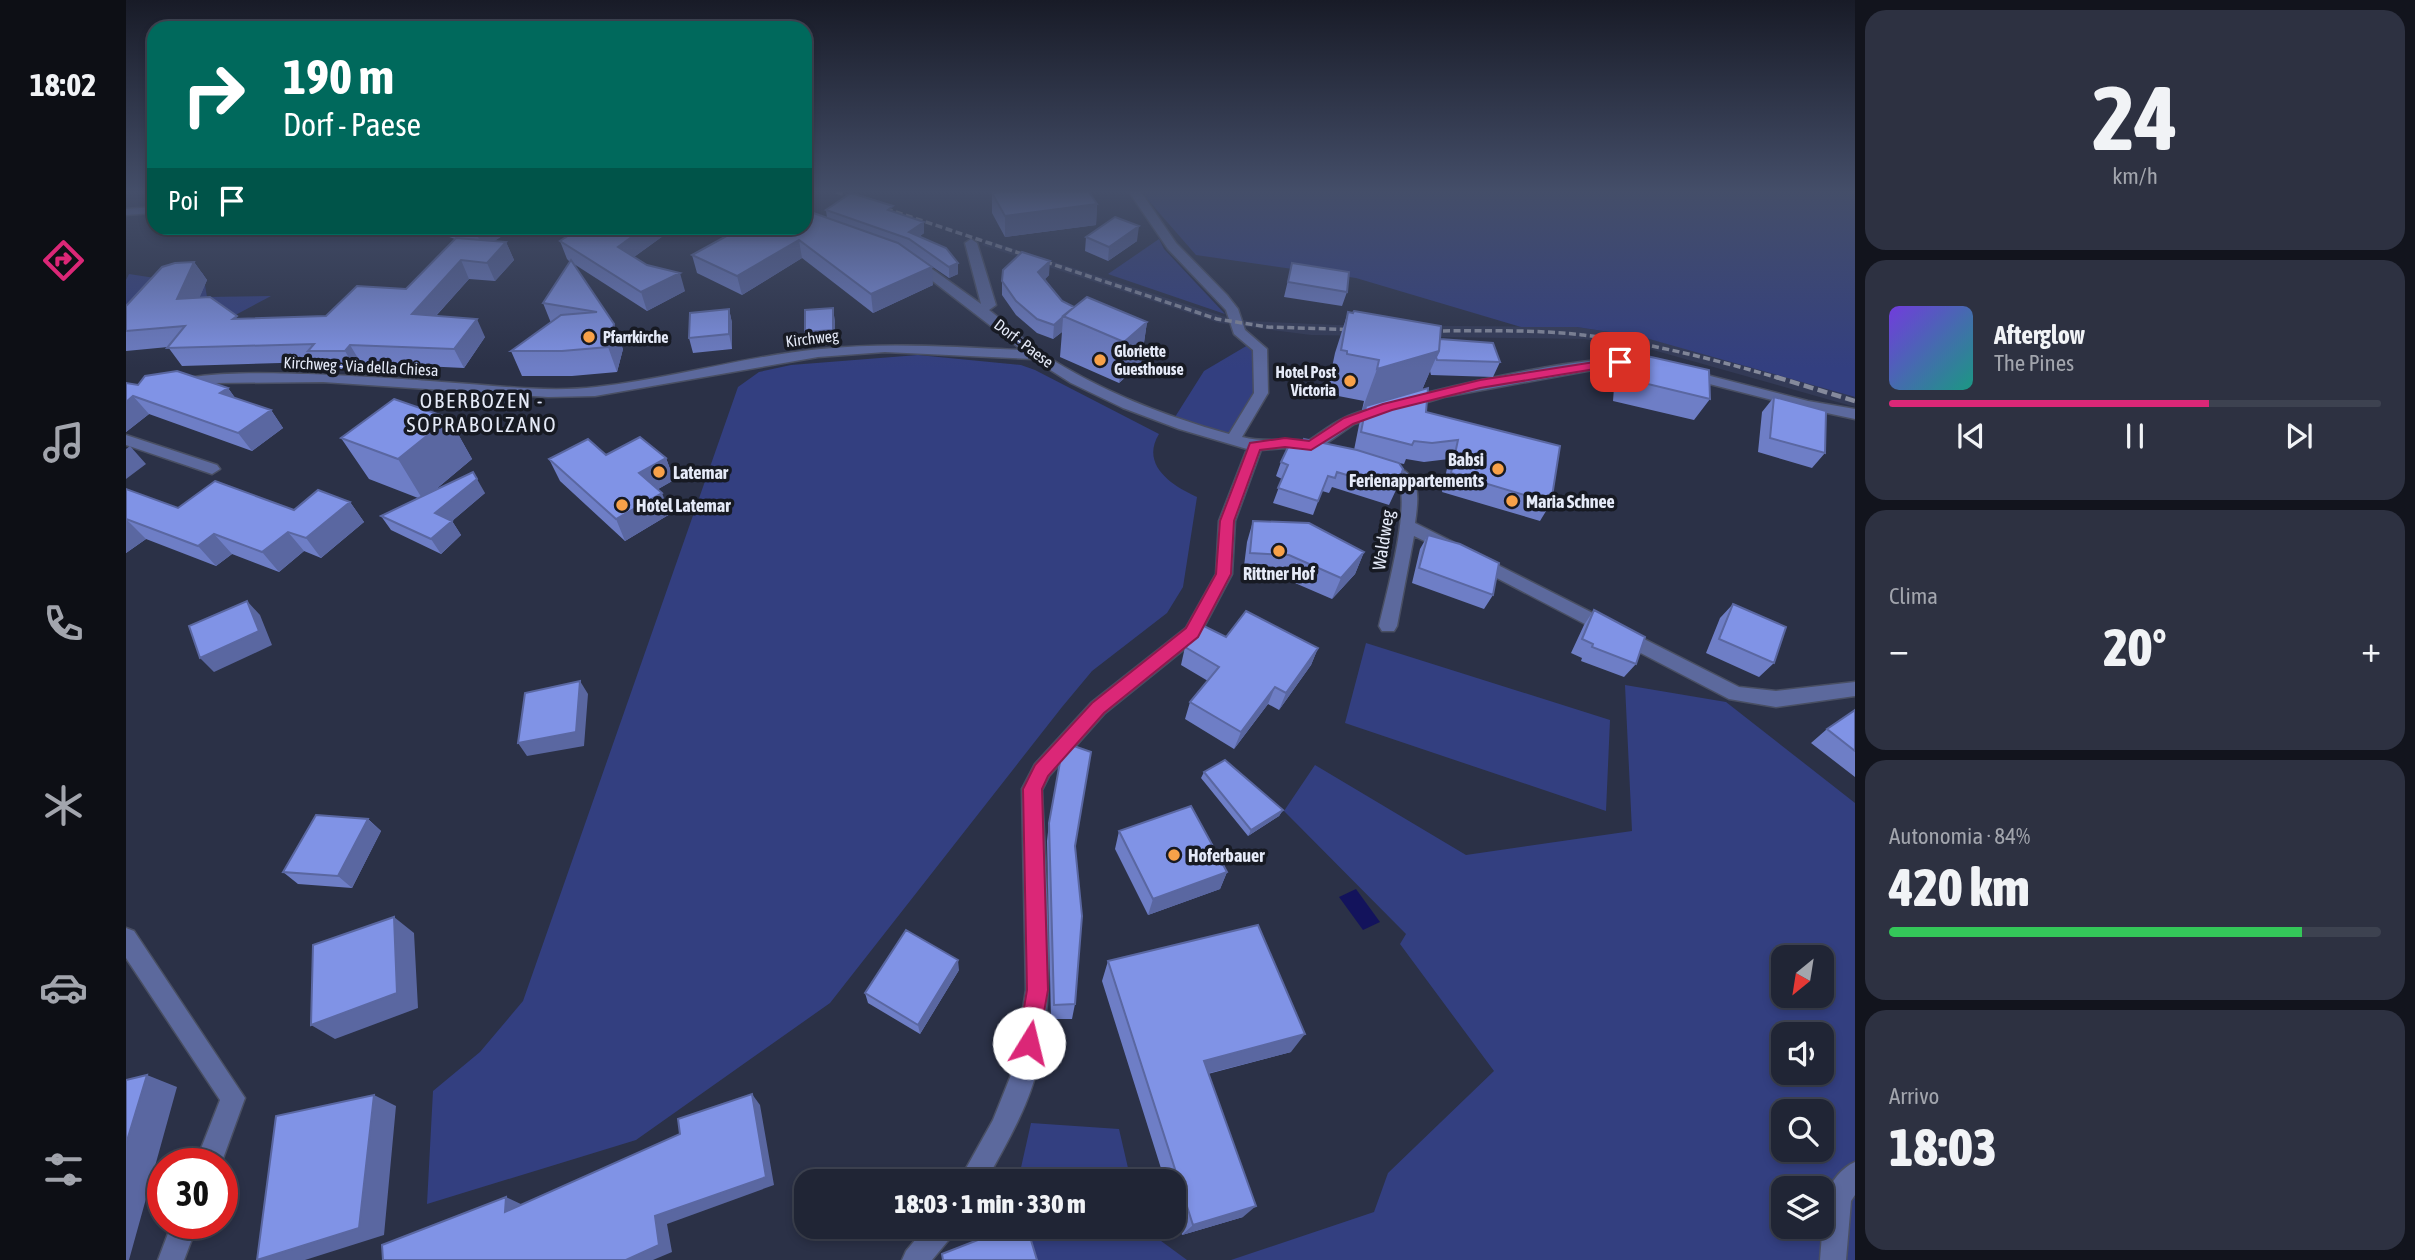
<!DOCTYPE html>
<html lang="it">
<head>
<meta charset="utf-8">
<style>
  body { margin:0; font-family:"Asap Condensed",sans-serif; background:#2d3141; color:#f1f3f6; height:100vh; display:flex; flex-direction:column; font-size:26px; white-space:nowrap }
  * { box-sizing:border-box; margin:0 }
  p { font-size:23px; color:#a2a5ad }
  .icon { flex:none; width:38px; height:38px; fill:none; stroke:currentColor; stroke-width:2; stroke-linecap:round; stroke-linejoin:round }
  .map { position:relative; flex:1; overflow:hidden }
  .details { display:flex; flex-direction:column; gap:10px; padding:10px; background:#12141d; width:560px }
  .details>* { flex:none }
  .hud { position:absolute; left:21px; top:21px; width:665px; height:214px; border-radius:21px; box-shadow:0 4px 10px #0003,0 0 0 2px #3d4250; background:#00695c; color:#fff; overflow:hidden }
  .needle { width:46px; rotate:210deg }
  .fabs { position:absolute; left:1645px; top:945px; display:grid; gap:14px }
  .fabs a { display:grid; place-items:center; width:63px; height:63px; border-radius:14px; background:#202535; box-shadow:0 4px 10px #0003,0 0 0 2px #3d4250; font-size:35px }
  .speed { position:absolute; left:21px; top:1148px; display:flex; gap:14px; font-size:35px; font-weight:700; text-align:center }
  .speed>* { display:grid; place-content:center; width:91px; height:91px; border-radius:50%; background:#202535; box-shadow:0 4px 10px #0003,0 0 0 2px #3d4250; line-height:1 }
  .speed .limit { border:10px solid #d22; background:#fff; color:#111 }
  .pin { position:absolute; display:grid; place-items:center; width:60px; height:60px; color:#fff; margin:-30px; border-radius:14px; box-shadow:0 4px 10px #0006 }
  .me { position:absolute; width:77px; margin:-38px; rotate:9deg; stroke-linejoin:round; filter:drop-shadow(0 0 5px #0008) }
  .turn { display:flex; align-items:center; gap:24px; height:147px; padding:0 21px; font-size:32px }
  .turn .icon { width:91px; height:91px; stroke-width:2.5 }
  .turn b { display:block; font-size:49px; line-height:60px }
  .then { display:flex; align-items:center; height:66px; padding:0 21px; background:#0003; gap:14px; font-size:26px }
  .big { font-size:52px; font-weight:800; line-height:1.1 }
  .details .tile { flex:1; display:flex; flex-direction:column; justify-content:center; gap:10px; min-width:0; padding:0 24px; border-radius:21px; background:#2d3141 }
  .details .dial { align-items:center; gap:0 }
  .dial b { font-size:91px; line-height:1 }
  .song { display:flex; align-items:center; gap:21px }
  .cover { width:84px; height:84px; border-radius:10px; background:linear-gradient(135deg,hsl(260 70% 55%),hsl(170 70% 35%)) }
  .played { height:7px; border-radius:4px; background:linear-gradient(90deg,#db2777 65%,#3d4250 65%) }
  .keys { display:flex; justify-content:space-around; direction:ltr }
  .heat { display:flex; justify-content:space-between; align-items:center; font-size:38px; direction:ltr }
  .charge { height:10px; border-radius:5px; background:linear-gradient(90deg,#34c759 84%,#3d4250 0) }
  .trip { position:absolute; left:668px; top:1169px; width:392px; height:70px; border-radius:21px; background:#202535; box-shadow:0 4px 10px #0003,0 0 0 2px #3d4250; font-weight:800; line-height:70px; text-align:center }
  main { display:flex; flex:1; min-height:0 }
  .tab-bar { display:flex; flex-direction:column; width:126px; justify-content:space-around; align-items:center; background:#0d0f15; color:#a2a5ad }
  .tab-bar .icon { width:49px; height:49px }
  .tab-bar .active { color:#db2777 }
  .tab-bar b { font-size:32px; color:#f1f3f6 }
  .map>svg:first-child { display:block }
  .built { fill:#333a56 }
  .green { fill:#333f80; fill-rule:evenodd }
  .water { fill:#13135c }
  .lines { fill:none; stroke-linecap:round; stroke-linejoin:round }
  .minor-casing { stroke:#494f63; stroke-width:3 }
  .minor { fill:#5c699d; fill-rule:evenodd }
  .rail-far1 { stroke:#858a9c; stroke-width:3.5; stroke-dasharray:7 3.5; stroke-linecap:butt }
  .rail { stroke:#858a9c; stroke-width:4.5; stroke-dasharray:10 4.5; stroke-linecap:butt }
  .wall { fill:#6e7ec6 }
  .shaded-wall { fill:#5a67a1 }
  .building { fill:#8093e6; stroke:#5a67a1; stroke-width:2 }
  .route { fill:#db2777; stroke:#8e194d; stroke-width:2 }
  .poi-dot { fill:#f7a149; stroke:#171a23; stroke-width:2.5 }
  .labels { text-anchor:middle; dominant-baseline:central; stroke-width:7; stroke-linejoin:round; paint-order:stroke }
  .far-poi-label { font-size:16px; font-weight:bold; fill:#e5eaf8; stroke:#171a23; text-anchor:start }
  .far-street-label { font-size:16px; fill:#e5eaf8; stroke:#171a23 }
  .poi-label { font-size:18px; font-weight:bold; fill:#e5eaf8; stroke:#171a23; text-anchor:start }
  .street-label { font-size:18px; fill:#e5eaf8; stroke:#171a23 }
  .quarter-label { font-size:21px; letter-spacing:2px; fill:#e5eaf8; stroke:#171a23 }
</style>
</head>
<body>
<main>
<nav class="tab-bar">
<b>18:02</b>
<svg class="icon active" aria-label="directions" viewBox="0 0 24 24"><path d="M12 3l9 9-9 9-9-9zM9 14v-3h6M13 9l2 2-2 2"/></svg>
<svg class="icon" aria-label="music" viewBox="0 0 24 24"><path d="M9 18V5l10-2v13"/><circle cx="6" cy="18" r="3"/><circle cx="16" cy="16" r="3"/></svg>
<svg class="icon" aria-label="phone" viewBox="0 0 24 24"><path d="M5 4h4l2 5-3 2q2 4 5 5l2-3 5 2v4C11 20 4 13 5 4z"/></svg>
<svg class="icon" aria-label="climate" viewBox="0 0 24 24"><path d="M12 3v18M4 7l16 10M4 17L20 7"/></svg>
<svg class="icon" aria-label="car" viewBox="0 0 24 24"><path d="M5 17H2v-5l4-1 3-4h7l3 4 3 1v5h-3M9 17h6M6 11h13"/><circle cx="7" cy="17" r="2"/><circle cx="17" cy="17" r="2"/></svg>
<svg class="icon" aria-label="filters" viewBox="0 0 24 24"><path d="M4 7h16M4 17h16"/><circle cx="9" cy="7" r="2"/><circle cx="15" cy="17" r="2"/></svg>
</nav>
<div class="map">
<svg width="1729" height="1260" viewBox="0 0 1729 1260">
  <rect width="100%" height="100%" fill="#2b3147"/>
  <path class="built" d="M861 240 1096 316 1123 321 1211 325 1451 327 1516 337 1593 357 1729 397V407L1527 350 1458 339 1185 335 1093 323 856 245Z"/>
  <path class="green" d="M1015 192H1729V397L1516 337 1451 327H1395L1230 278 1070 255Z
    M1033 239 1038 249 1099 314 982 274Z
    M77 273 81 297 145 296 102 319 0 336V280L3 274 29 278Z
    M1122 345 1128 351 1130 392 1105 435 1049 417 1078 371Z
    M792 355 895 365 909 370 1033 434C1014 465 1046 486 1071 497L1057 587 1041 613 966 671 936 707 704 1003 510 1140 301 1204 307 1091 354 1052 397 1001 612 387 633 372 665 365Z
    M1240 643 1484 720 1480 811 1219 723Z
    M1499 685 1600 702 1729 803V1260H1105L1248 1212 1262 1173 1368 1071 1274 944 1280 934 1158 811 1189 765 1340 855 1506 831ZM1657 957H1696V996H1657ZM1657 1034H1696V1073H1657ZM1657 1111H1696V1150H1657ZM1657 1188H1696V1227H1657Z
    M905 1123 993 1129 1005 1181H892Z
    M883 1227H1016L1061 1260H895Z"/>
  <path class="water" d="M1230 889 1254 922 1237 930 1213 897Z"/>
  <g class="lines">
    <defs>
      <path id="minor" d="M1003 192H1015L1050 243 1101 295 1112 309 1119 330 1141 349 1142 393 1116 437C1137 443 1160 438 1182 441 1193 434 1205 424 1218 418 1255 400 1502 341 1527 363L1520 367 1494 365 1318 397 1228 424 1188 452 1159 448 1135 450 1109 521 1106 574 1072 638 979 713 923 776 916 790C919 880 932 980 911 1069 902 1108 879 1146 860 1181H833L867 1120 887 1070 900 990 896 789 909 764 965 703 1060 628 1090 574 1093 521 1121 449 1053 429 997 408 945 383 907 359 759 352 692 357 469 396 422 397 197 382 87 383 55 388 48 384C70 363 276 379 316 382 367 385 420 393 470 387 545 379 619 356 695 349 762 342 829 347 896 350L782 262 792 259 855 304 839 243 845 239 851 243 870 305 863 310C881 324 898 341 917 354 974 391 1038 416 1103 434L1128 393 1127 350 1108 334 1100 310 1042 249Z
        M28 207V213L0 215V209Z
        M1561 370 1682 401 1729 409V419L1682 409 1556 377V371Z
        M0 435 91 465 94 469 86 474 0 445Z
        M1255 461C1294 471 1294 487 1289 523L1327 542 1329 546 1321 552 1288 536 1271 626 1268 631H1256L1253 626C1260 594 1285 507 1272 479L1250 470 1247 466Z
        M1350 554 1613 687 1650 691 1729 682V696L1650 707 1603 699 1344 564 1342 560Z
        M0 928 8 931 119 1098 95 1164H69L94 1100 0 958Z
        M1729 1162V1195L1725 1201 1720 1260H1694L1699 1196C1705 1182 1715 1168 1729 1162Z
        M46 1223H72L58 1260H32Z
        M800 1227H830L826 1236 806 1260H776L780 1251Z"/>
    </defs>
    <use href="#minor" class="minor-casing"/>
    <use href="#minor" class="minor"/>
    <path class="rail-far1" d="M710 192 1091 319 1142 327 1237 330
      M1296 331C1350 331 1404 329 1457 335 1525 343 1591 360 1656 379"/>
    <path class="rail" d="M1650 377 1729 401"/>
  </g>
  <path class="wall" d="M866 193 971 204 970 225 879 237 866 213Z
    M700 210 767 212 798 233 793 237 832 274 823 278 782 250 807 285 747 313 676 258 616 295 571 273 566 255 605 233 585 228H679L701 218Z
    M307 228H389L368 241 380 242 388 260 369 281 343 279 310 316 359 337 338 368 235 363 230 370 194 369 189 362 56 366 42 347 0 351V306L68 262 81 280 73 298 113 319 200 316 280 289 329 239 309 232Z
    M548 228 508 257 559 291 521 311 448 264 497 349 491 372 446 376H396L385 351 425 323 417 303 444 262 441 259 434 241Z
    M960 237 1011 241 982 261 959 251Z
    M1166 263 1221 292 1216 306 1158 297Z
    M923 275 919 279 936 301 948 307 1021 322 1015 363 993 383 934 357 936 332 927 339 911 333 890 315 876 295V281Z
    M707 308 709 323V344L681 346 679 332Z
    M603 309 606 323V349L567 353 563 338Z
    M1222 312 1314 339 1374 362 1367 377 1305 375 1304 371 1296 390 1300 412 1425 503 1414 521 1316 492 1323 459 1298 462 1280 459 1278 464 1273 463 1270 490 1263 505 1206 487 1203 493 1196 491 1187 515 1147 503 1156 479 1150 476 1155 462 1176 444 1228 450 1233 425 1239 409 1236 410 1238 401 1207 395 1208 392 1201 391 1209 353Z
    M1503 352 1584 399 1568 420 1487 401 1489 374Z
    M0 383 12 385 102 388 109 398 145 410 157 428 126 451 23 414 0 432Z
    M1648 397 1699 453 1686 468 1632 452 1636 412Z
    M323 418 346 459 309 490 359 493 326 521 335 535 315 554 265 530 255 516 292 498 243 479 215 438Z
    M480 455 540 458 548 480 532 489 544 514 499 541 434 481 423 459Z
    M0 489 52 508 168 510 224 502 238 522 195 558 178 551 153 572 106 554 90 566 20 539 0 553Z
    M1127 521 1238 552 1229 574 1206 599 1155 577 1117 574 1121 542Z
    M1302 535 1367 595 1358 609 1286 583 1294 549Z
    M1607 604 1648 663 1633 677 1580 653 1594 618Z
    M1468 610 1510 664 1498 677 1455 661 1456 658 1445 653 1458 625Z
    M1100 637 1192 648 1185 665 1153 710 1142 704 1108 749 1059 719 1064 702 1082 681 1055 665 1059 647Z
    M1729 710V777L1685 743 1701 729Z
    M1078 772 1157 810 1153 816 1122 836 1075 778Z
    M242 819 255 831 226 888 172 884 157 872Z
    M923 823 949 847V1004L946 1019H925L921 841Z
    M993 831 1101 872 1094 889 1022 915 989 849Z
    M982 961 1165 1052 1082 1074 1117 1217 1056 1235 1048 1210V1181H1039L976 981Z
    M833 970 794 1034 742 1003 739 993Z"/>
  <path class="shaded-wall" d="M971 204 970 225 879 237V216Z
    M798 222V233L786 242 783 232Z
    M1013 226 1011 241 982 261 983 247Z
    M348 228H389L357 248Z
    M518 228H548L497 265 492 247Z
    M673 240 676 258 616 295 611 276Z
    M380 242 388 260 369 281 361 263Z
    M335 260 343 279 295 332 286 314Z
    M924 261 923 275 912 286V272Z
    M68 262 81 280 65 318 51 299Z
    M832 263V274L823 278V267Z
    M806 267 807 285 747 313 745 294Z
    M554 273 559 291 521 311 515 292Z
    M707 308 709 323V344L707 330Z
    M603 309 606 323V349L603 334Z
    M937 318 936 332 927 339 928 325Z
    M351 319 359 337 338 368 328 349Z
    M1021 322 1015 363 993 383 998 342Z
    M488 324 497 349 491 372 482 347Z
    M224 345 235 363 230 370 219 351Z
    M1313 351 1295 392 1236 410 1251 369Z
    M102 388 115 406 94 393Z
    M7 396 23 414 0 432V402Z
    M145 410 157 428 126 451 112 433Z
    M323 418 346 459 297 500 272 459Z
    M4 446 20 464 0 479V449Z
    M540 458 548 480 522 495 513 473Z
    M351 479 359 493 318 528 309 513Z
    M536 493 544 514 499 541 490 519Z
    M224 502 238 522 195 558 180 538Z
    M0 519 20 539 0 553Z
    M326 521 335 535 315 554 305 539Z
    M162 532 178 551 153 572 136 552Z
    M88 534 106 554 90 566 72 546Z
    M1238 552 1229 574 1206 599 1215 578Z
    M121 601 134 615 146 645 88 672 74 658Z
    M1192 648 1185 665 1153 710 1160 693Z
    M454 681 462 694 458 746 401 756 392 743Z
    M1149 687 1142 704 1108 749 1115 732Z
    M1157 810 1153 816 1122 836 1125 830Z
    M242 819 255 831 226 888 212 876Z
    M1101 872 1094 889 1022 915 1027 899Z
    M268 917 288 933 292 1008 209 1039 185 1025Z
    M832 960 833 970 794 1034 792 1025Z
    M1179 1034 1165 1052 1068 1077 1078 1061Z
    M21 1075 51 1087 3 1260H0V1144Z
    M626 1094 634 1105 648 1185 541 1224 546 1252 527 1260H500L529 1216Z
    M248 1095 270 1106 258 1235 179 1260H131Z
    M380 1197 397 1205 379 1212Z
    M1130 1206 1117 1217 1056 1235 1067 1225Z"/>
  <path class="building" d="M875 192H963L971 204 879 216 866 193Z
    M725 193 767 206 762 210 798 222 783 232 820 248 832 263 823 267 783 239 700 210Z
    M679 210 772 243 806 267 745 294 673 240 611 276 566 255 615 228H679Z
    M989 217 1013 226 983 247 960 237Z
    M454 228H518L492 247 521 265 554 273 515 292 434 241Z
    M330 238 380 242 361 263 335 260 286 314 351 319 328 349 224 345 219 351H182L188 344 41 348 59 326 0 331V306L36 267 49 263 68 262 51 299 84 297 111 316 107 319 200 316 231 286 280 289Z
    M896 252 924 261 912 272 936 301 948 307 928 325 911 319 890 301 876 281 877 270Z
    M445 260 488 324 482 347 436 351H385L435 315 471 312 417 303Z
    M1166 263 1223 272 1221 292 1162 282Z
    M961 297 1021 322 998 342 937 316Z
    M707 308V330L679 332V310Z
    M603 309V334L563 338 564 313Z
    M1228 311 1315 326 1313 351 1251 369 1253 360 1221 354V351L1215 350 1222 312 1227 313Z
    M1314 339 1367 343 1374 362 1311 360 1310 357 1313 351Z
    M1503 352 1583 370 1584 399 1501 379Z
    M51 371 102 388 94 393 145 410 112 433 7 396 0 402V383L12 385 19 376Z
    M1302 388 1300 412 1434 446 1425 503 1325 473 1332 440 1306 443 1288 441 1286 445 1235 432 1240 406Z
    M1648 397 1700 411 1699 453 1644 438Z
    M268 399 323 418 272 459 215 438Z
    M514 437 540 458 513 473 536 493 490 519 423 459 462 439 480 455Z
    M1178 439 1231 450 1273 463 1277 469 1270 490 1211 472 1209 478 1202 476 1192 501 1152 488 1162 465 1155 462 1165 441 1176 444Z
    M347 472 351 479 309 513 326 521 305 539 255 516Z
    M89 481 168 510 192 490 224 502 180 538 162 532 136 552 88 534 72 546 0 519V489L52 508Z
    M1127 521 1183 523 1238 552 1215 578 1163 555 1124 553Z
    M1302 535 1334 544 1373 563 1367 595 1293 568Z
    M121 601 133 631 74 658 63 626Z
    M1607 604 1660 627 1648 663 1593 639Z
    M1468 610 1519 637 1510 664 1466 647 1467 644 1456 639Z
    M1120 611 1192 648 1160 693 1149 687 1115 732 1064 702 1093 667 1059 647 1078 626 1100 637Z
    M454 681 450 732 392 743 399 693Z
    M1729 710V751L1701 729Z
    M945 745 965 752 949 846 956 916 949 1004 928 1005 923 823 934 762Z
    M1099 760 1157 810 1125 830 1078 772Z
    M1065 806 1101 872 1027 899 993 831Z
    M190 815 242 819 212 876 157 872Z
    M268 917 271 993 185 1025 187 945Z
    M1132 925 1179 1034 1078 1061 1130 1206 1067 1225 982 961Z
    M780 930 832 960 792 1025 739 993Z
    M21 1075 0 1144V1080Z
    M626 1094 640 1177 529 1216 533 1245 500 1260H257L256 1245 380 1197 379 1212 554 1134 552 1119Z
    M248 1095 233 1228 131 1260 150 1116Z
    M885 1227H901L911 1260H817L816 1254Z"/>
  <linearGradient id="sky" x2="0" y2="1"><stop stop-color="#181b27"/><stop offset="0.52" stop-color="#444e69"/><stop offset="1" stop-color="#444e69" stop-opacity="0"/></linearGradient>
  <rect width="1729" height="368" fill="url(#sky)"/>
  <path class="route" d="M1494 358 1500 362 1499 364 1354 388 1266 410 1227 424 1185 450 1159 447 1134 450 1108 521 1105 574 1072 637 978 713 922 776 916 789 922 990 911 1051 903 1054 896 1051 892 1043 901 990 897 789 909 765 966 703 1060 628 1090 574 1094 521 1124 443 1159 438 1183 441 1218 418 1257 404 1354 380Z"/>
  <g class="poi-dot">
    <circle cx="463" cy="337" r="7"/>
    <circle cx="974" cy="360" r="7"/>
    <circle cx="1224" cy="381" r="7"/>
    <circle cx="1372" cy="469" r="7"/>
    <circle cx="533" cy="472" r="7"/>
    <circle cx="1386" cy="501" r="7"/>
    <circle cx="496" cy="505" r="7"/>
    <circle cx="1153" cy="551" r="7"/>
    <circle cx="1048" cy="855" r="7"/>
  </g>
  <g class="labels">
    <g class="far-poi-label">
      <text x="477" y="337">Pfarrkirche</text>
      <text x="988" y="351">Gloriette<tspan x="988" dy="18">Guesthouse</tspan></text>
      <text x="1210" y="372" text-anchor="end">Hotel Post<tspan x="1210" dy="18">Victoria</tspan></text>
    </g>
    <g class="far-street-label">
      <text transform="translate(686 338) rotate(-7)">Kirchweg</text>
      <text transform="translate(898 343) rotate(37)">Dorf - Paese</text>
      <text transform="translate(235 366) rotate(3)">Kirchweg - Via della Chiesa</text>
    </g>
    <g class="poi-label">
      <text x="1358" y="459" text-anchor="end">Babsi<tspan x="1358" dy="21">Ferienappartements</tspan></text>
      <text x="547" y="472">Latemar</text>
      <text x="1400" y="501">Maria Schnee</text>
      <text x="510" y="505">Hotel Latemar</text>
      <text x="1153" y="573" text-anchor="middle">Rittner Hof</text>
      <text x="1062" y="855">Hoferbauer</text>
    </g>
    <g class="street-label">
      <text transform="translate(1257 540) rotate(-81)">Waldweg</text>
    </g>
    <g class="quarter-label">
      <text x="356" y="400">OBERBOZEN -<tspan x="356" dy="24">SOPRABOLZANO</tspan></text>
    </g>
  </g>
</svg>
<div class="fabs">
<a><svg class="needle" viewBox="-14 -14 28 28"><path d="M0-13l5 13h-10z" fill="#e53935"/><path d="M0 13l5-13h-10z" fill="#a2a5ad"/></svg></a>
<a><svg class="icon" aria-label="sound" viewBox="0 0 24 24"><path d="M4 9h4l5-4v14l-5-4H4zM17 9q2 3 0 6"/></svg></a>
<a><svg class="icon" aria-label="search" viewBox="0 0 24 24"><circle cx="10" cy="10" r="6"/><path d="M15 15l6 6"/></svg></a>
<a><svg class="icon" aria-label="layers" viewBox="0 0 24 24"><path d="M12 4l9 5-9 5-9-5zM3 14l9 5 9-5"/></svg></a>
</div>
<div class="speed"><div class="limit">30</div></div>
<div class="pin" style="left:1494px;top:362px;background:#d93025"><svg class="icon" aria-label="arrive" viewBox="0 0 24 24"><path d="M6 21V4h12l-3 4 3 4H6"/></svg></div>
<svg class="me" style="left:903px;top:1043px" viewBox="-20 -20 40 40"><circle r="19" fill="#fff"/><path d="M0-13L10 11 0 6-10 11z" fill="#db2777"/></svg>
<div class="trip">18:03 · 1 min · 330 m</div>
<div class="hud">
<div class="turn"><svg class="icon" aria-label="right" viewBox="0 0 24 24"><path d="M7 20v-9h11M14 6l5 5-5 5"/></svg><div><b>190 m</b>Dorf - Paese</div></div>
<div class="then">Poi<svg class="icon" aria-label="arrive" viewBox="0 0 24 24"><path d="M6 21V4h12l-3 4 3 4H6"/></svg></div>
</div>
</div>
<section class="details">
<div class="tile dial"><b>24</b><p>km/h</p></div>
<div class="tile">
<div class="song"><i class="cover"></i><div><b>Afterglow</b><p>The Pines</p></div></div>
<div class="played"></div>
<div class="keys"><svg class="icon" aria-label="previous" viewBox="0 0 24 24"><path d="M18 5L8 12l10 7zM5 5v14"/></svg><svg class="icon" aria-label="pause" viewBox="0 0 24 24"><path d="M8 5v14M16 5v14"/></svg><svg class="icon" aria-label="next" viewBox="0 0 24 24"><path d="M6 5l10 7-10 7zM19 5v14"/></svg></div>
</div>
<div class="tile"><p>Clima</p>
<div class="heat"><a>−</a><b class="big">20°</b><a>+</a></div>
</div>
<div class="tile"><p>Autonomia · 84%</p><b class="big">420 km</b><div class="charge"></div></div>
<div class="tile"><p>Arrivo</p><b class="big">18:03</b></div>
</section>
</main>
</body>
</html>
